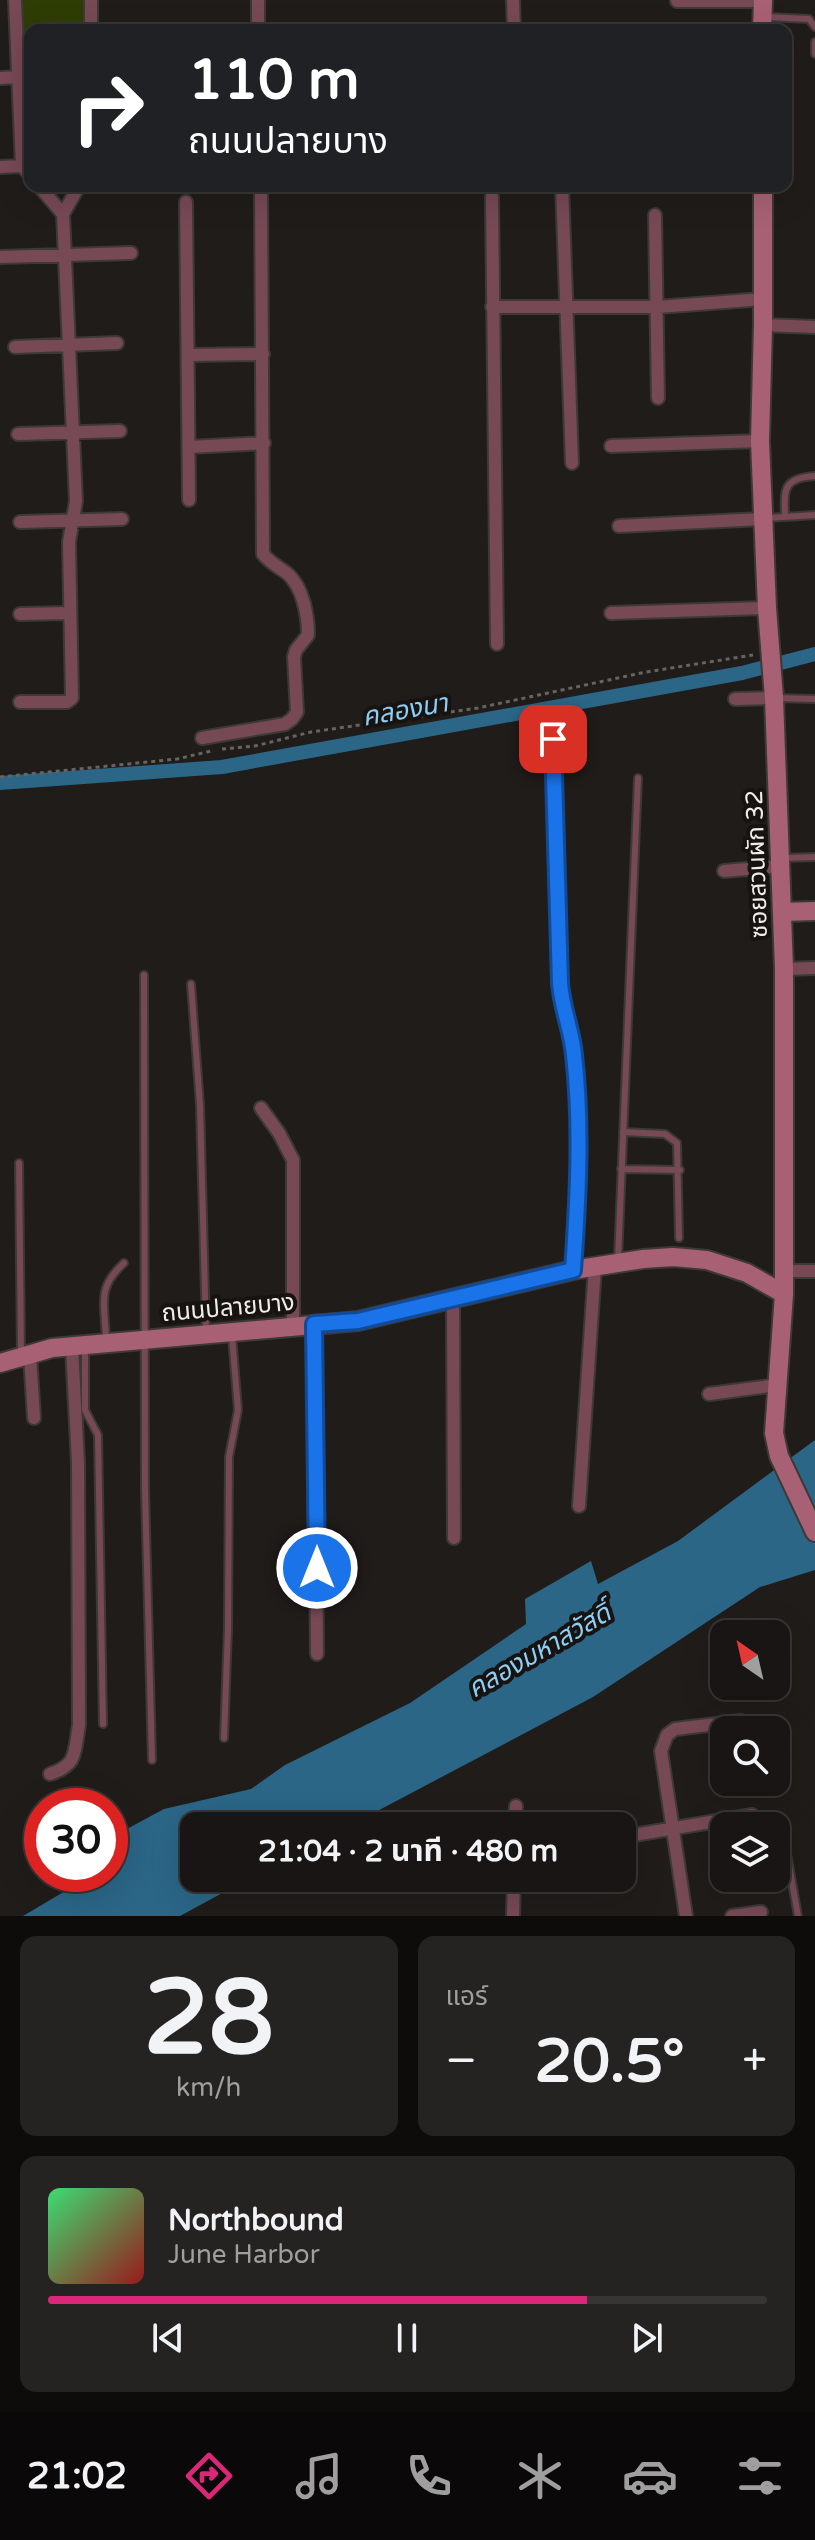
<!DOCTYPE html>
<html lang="th">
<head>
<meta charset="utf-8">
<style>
  body { margin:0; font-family:"Varela Round","Noto Sans Thai",sans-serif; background:#252222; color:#f1f3f6; height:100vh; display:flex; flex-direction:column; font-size:30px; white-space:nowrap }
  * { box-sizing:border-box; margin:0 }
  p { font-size:26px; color:#9f9fa0 }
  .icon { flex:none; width:44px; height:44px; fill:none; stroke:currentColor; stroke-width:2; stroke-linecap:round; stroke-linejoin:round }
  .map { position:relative; height:1916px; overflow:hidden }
  .panel { display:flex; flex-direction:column; gap:20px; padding:20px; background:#0d0c0b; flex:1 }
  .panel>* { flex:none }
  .hud { position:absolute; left:24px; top:24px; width:768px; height:168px; border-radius:16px; box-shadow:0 8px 32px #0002,0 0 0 2px #363434; background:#202124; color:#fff; overflow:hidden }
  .needle { width:52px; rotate:326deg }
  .fabs { position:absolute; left:710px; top:1620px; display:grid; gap:16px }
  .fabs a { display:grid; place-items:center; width:80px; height:80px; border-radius:16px; background:#181514; box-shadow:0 8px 32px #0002,0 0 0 2px #363434; font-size:40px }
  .speed { position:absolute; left:24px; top:1788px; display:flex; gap:16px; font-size:40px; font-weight:700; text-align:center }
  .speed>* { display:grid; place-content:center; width:104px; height:104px; border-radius:50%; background:#181514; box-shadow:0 8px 32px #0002,0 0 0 2px #363434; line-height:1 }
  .speed .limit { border:12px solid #d22; background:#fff; color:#111 }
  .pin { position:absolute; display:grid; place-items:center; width:68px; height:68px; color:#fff; margin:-34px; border-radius:16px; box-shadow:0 4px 12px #0006 }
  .me { position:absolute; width:88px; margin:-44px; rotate:0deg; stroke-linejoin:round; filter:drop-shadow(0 0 6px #0008) }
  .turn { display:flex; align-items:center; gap:28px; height:168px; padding:0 32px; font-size:36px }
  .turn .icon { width:104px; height:104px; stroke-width:2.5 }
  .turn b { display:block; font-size:56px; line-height:68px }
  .big { font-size:60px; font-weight:700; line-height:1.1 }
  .panel .widget { flex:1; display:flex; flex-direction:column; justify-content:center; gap:12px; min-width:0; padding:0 28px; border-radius:16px; background:#252222 }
  .panel .dial { align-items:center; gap:0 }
  .dial b { font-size:104px; line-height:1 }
  .song { display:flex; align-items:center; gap:24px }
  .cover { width:96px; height:96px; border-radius:12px; background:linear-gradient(135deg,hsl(140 70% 55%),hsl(0 70% 35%)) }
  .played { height:8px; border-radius:4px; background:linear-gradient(90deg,#db2777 75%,#363434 75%) }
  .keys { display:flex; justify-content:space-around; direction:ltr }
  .heat { display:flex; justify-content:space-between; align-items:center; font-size:44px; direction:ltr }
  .panel .tiles { flex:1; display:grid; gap:20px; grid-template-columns:1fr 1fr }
  .widget:last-child { grid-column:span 2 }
  .trip { position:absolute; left:180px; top:1812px; width:456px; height:80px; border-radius:16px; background:#181514; box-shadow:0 8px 32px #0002,0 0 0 2px #363434; font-weight:700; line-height:80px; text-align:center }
  .menu { display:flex; height:128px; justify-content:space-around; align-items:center; background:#0a0808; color:#9f9fa0 }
  .menu .icon { width:56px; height:56px }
  .menu .current { color:#db2777 }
  .menu b { font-size:36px; color:#f1f3f6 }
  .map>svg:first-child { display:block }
  .green { fill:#2e3d04 }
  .water { fill:#2b6687 }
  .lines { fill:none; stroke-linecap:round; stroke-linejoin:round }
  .canal { stroke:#2b6687; stroke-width:14 }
  .lane-casing { stroke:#3d3937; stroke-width:10 }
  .street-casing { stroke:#3d3937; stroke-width:16 }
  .secondary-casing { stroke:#3d3937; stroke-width:22 }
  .path { stroke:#676361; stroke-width:3; stroke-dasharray:4 4; stroke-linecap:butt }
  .lane { stroke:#764955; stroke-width:6 }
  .street { stroke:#764955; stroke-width:12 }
  .secondary { stroke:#a86174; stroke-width:18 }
  .route-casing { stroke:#114b97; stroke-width:20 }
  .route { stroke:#1a73e8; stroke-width:14 }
  .labels { text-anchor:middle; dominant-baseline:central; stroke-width:8; stroke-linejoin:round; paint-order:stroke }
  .street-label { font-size:24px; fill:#f0edeb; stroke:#171311 }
  .water-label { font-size:26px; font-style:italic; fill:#8ccef6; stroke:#171311 }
</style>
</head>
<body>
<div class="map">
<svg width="815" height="1916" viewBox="0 0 815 1916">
  <rect width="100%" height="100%" fill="#201c1a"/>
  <path class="green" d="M15 0H91V30H30V175L22 166Z"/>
  <path class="water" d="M815 1440V1570L760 1587 593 1697 349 1826H194V1878H250L180 1916H23L94 1874H110V1838L164 1809 251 1789 285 1765 410 1703 526 1624 525 1599 591 1561 598 1584 678 1541Z"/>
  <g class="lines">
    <path class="canal" d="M0 783 222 767 742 673 815 654"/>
    <defs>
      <path id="lane" d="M767 17 809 19 815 27
        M815 54V42
        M785 517C784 489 783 478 815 476
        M767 518 815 515
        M775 698 815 699
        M783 858 815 857
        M144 975 145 1490 152 1760
        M191 984 200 1105 206 1332
        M623 1132 665 1134 677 1143 679 1238
        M19 1163 21 1354
        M621 1169 680 1170
        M618 1259 638 778
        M106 1340C105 1305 96 1288 124 1263
        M85 1349V1410L98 1435 103 1724
        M224 1738 228 1629 229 1457 238 1410 232 1336
        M784 1837 798 1916"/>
      <path id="street" d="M15 0 22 166 30 175
        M91 0V30
        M258 0V30
        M513 0 514 30
        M677 1H763
        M0 78 18 77
        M0 167 22 166
        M39 186 63 214
        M562 186 572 463
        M492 197 497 644
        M186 202 189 500
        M655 215 658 398
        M0 257 131 253
        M492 307H658L763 299
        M763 325 815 327
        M15 347 117 343
        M188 355 263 354
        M18 434 120 431
        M611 446 760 441
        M189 447 264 443
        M20 522 122 519
        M619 526 762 519
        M611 613 767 608
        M20 614 70 613
        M735 699 774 698
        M20 702H67L72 698 69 542 76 501 63 214 79 186
        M202 738 285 724 292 719 297 712 294 657 296 650 308 635C308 615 303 588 288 574 279 567 270 563 263 554L261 186
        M553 739 560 983C562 1010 572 1030 574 1055 583 1126 578 1199 573 1270
        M724 871 782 866
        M784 969 815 968
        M261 1108 279 1133 293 1160V1326
        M784 1271H815
        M453 1298 454 1538
        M314 1324 317 1654
        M30 1355 34 1418
        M709 1394 777 1385
        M579 1506 595 1266
        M50 1774C78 1765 74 1752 79 1725L78 1463 72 1347
        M515 1826 516 1806
        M634 1835 752 1815
        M513 1916 514 1878
        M686 1916 661 1751 667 1735 675 1729 741 1721
        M732 1916 761 1912"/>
      <path id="secondary" d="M762 30 763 0
        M763 186V325L760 441 767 608 774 698 784 969V1294L774 1433 779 1456 815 1532
        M783 912 815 911
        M0 1363 52 1348 358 1321 573 1270 643 1259 673 1257 707 1260 747 1273 784 1294"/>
    </defs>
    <use href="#lane" class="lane-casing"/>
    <use href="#street" class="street-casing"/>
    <use href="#secondary" class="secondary-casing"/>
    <path class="path" d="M222 749 255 746 311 732 478 708 646 672 753 655
      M0 777 177 759 211 751"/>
    <use href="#lane" class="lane"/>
    <use href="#street" class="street"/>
    <use href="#secondary" class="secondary"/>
  </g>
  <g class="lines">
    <defs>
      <path id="route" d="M317 1568 314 1324 358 1321 573 1270C578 1199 582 1126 574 1055 572 1030 562 1010 560 983L553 739"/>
    </defs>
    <use href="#route" class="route-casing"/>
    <use href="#route" class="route"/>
  </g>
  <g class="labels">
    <g class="street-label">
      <text transform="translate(757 864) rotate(-92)">ซอยสวนผัก 32</text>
      <text transform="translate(228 1308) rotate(-5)">ถนนปลายบาง</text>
    </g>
    <g class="water-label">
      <text transform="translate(405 710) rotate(-10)">คลองนา</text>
      <text transform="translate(539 1651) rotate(-30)">คลองมหาสวัสดิ์</text>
    </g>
  </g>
</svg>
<div class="fabs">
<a><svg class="needle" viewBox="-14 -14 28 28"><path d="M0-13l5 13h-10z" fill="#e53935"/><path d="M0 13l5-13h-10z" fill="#9f9fa0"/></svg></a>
<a><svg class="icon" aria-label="search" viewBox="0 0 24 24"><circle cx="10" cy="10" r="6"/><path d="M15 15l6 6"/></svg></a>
<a><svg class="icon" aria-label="layers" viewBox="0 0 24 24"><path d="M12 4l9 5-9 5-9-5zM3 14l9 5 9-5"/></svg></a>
</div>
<div class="speed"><div class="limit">30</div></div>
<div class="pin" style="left:553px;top:739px;background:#d93025"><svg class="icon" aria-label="arrive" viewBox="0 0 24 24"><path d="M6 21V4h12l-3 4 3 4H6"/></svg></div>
<svg class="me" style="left:317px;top:1568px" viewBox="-20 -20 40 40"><circle r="17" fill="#1a73e8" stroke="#fff" stroke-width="3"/><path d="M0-11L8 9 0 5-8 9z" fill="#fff"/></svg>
<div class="trip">21:04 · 2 นาที · 480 m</div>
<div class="hud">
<div class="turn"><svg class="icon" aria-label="right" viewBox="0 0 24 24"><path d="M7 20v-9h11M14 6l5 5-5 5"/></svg><div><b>110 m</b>ถนนปลายบาง</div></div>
</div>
</div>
<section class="panel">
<div class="tiles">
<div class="widget dial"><b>28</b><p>km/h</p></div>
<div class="widget"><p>แอร์</p>
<div class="heat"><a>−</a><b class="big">20.5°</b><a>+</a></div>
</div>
<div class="widget">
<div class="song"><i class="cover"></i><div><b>Northbound</b><p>June Harbor</p></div></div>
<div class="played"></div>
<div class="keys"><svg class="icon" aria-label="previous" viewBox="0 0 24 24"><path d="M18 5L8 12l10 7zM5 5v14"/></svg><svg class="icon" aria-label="pause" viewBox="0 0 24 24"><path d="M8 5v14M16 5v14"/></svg><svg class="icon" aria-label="next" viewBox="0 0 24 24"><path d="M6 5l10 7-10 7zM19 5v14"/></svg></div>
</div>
</div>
</section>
<nav class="menu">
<b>21:02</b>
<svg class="icon current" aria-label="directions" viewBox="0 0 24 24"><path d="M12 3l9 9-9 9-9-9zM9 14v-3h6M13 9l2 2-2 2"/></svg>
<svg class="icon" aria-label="music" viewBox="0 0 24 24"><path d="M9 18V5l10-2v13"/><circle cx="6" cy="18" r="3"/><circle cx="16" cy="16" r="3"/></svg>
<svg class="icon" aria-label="phone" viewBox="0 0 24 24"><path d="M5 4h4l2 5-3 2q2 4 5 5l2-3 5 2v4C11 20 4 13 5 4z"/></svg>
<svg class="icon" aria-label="climate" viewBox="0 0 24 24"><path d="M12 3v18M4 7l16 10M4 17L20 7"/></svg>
<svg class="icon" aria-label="car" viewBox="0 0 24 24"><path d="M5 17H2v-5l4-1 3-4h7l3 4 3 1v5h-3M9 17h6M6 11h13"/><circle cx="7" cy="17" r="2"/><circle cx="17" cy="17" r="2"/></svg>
<svg class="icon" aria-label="filters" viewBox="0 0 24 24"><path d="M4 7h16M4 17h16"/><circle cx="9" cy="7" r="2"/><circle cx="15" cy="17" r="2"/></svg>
</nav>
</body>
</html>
